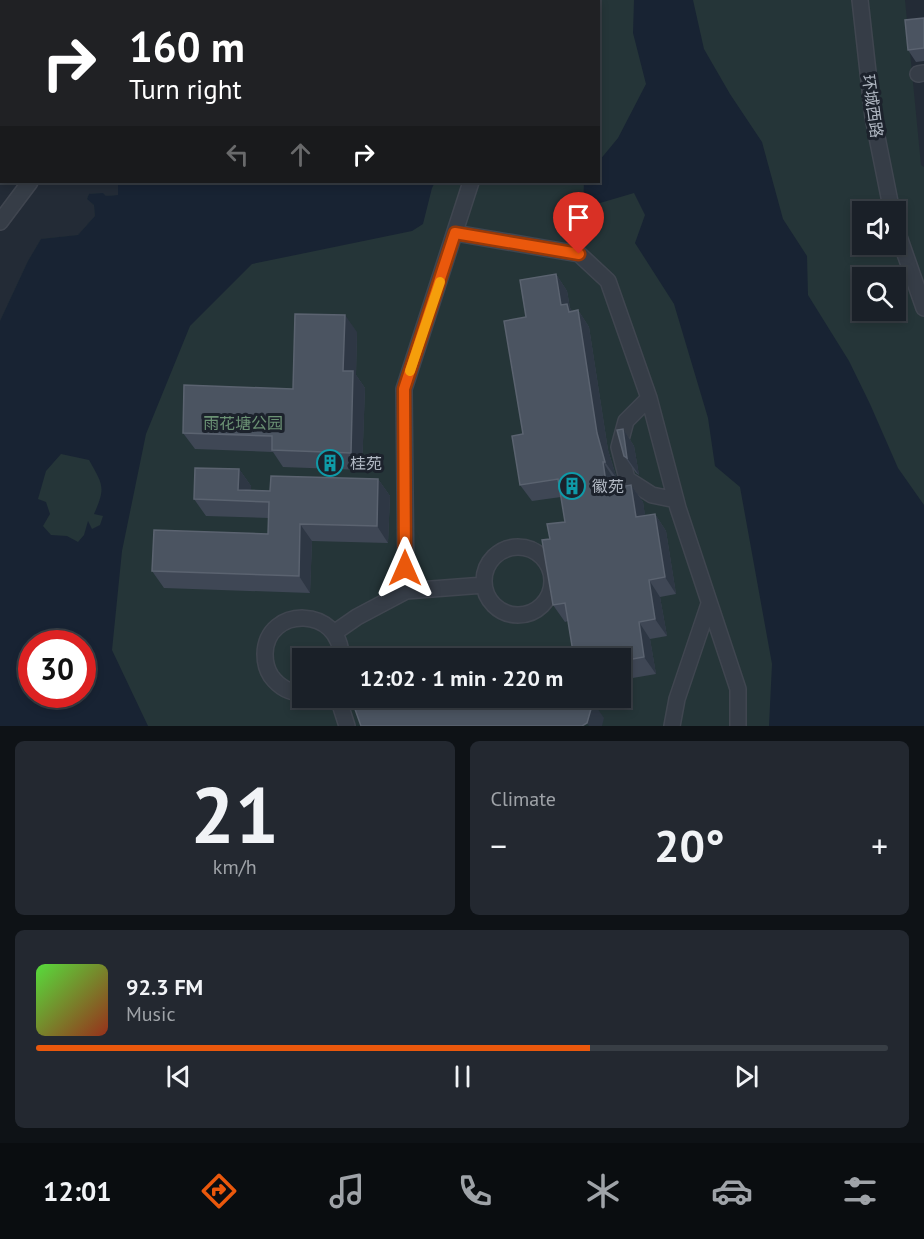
<!DOCTYPE html>
<html lang="en">
<head>
<meta charset="utf-8">
<style>
  body { margin:0; font-family:"PT Sans","Noto Sans SC",sans-serif; background:#232830; color:#f1f3f6; height:100vh; display:flex; flex-direction:column; font-size:22px; white-space:nowrap }
  * { box-sizing:border-box; margin:0 }
  p { font-size:20px; color:#9fa3a8 }
  .icon { flex:none; width:33px; height:33px; fill:none; stroke:currentColor; stroke-width:2; stroke-linecap:round; stroke-linejoin:round }
  .map { position:relative; height:726px; overflow:hidden }
  .panel { display:flex; flex-direction:column; gap:15px; padding:15px; background:#0e1216; flex:1 }
  .panel>* { flex:none }
  .top-card { position:absolute; left:0px; top:0px; width:600px; height:183px; box-shadow:0 3px 9px #0003,0 0 0 2px #383e45; background:#202124; color:#fff; overflow:hidden }
  .buttons { position:absolute; left:852px; top:201px; display:grid; gap:12px }
  .buttons a { display:grid; place-items:center; width:54px; height:54px; border-radius:0px; background:#1a2028; box-shadow:0 3px 9px #0003,0 0 0 2px #383e45; font-size:30px }
  .speed { position:absolute; left:18px; top:630px; display:flex; gap:12px; font-size:30px; font-weight:700; text-align:center }
  .speed>* { display:grid; place-content:center; width:78px; height:78px; border-radius:50%; background:#1a2028; box-shadow:0 3px 9px #0003,0 0 0 2px #383e45; line-height:1 }
  .speed .limit { border:9px solid #d22; background:#fff; color:#111 }
  .pin { position:absolute; display:grid; place-items:center; width:51px; height:51px; color:#fff; margin:-62px -26px; border-radius:50% 50% 50% 0; rotate:-45deg; box-shadow:0 0 6px #0007 }
  .pin .icon { rotate:45deg }
  .me { position:absolute; width:66px; margin:-33px; rotate:0deg; stroke-linejoin:round; filter:drop-shadow(0 0 4px #0008) }
  .turn { display:flex; align-items:center; gap:21px; height:126px; padding:0 30px; font-size:27px }
  .turn .icon { width:78px; height:78px; stroke-width:2.5 }
  .turn b { display:block; font-size:42px; line-height:51px }
  .lanes { display:flex; align-items:center; height:57px; padding:0 30px; background:#0003; justify-content:center; gap:30px; direction:ltr }
  .lanes .off { opacity:.35 }
  .big { font-size:45px; font-weight:700; line-height:1.1 }
  .panel .card { flex:1; display:flex; flex-direction:column; justify-content:center; gap:9px; min-width:0; padding:0 21px; border-radius:9px; background:#232830 }
  .panel .dial { align-items:center; gap:0 }
  .dial b { font-size:78px; line-height:1 }
  .song { display:flex; align-items:center; gap:18px }
  .cover { width:72px; height:72px; border-radius:9px; background:linear-gradient(135deg,hsl(110 70% 55%),hsl(10 70% 35%)) }
  .played { height:6px; border-radius:3px; background:linear-gradient(90deg,#ea580c 65%,#383e45 65%) }
  .keys { display:flex; justify-content:space-around; direction:ltr }
  .heat { display:flex; justify-content:space-between; align-items:center; font-size:33px; direction:ltr }
  .panel .tiles { flex:1; display:grid; gap:15px; grid-template-columns:1fr 1fr }
  .card:last-child { grid-column:span 2 }
  .trip { position:absolute; left:292px; top:648px; width:339px; height:60px; border-radius:0px; background:#1a2028; box-shadow:0 3px 9px #0003,0 0 0 2px #383e45; font-weight:700; line-height:60px; text-align:center }
  .tabs { display:flex; height:96px; justify-content:space-around; align-items:center; background:#0a0d10; color:#9fa3a8 }
  .tabs .icon { width:42px; height:42px }
  .tabs .current { color:#ea580c }
  .tabs b { font-size:27px; color:#f1f3f6 }
  .map>svg:first-child { display:block }
  .green { fill:#253538; fill-rule:evenodd }
  .water { fill:#182333; fill-rule:evenodd }
  .lines { fill:none; stroke-linecap:round; stroke-linejoin:round }
  .minor-casing { stroke:#404650; stroke-width:18 }
  .minor { stroke:#363d47; stroke-width:15 }
  .wall { fill:#3f4755 }
  .shaded-wall { fill:#2e3744 }
  .building { fill:#4b5461; stroke:#5b6370; stroke-width:1.5 }
  .route-casing { stroke:#983908; stroke-width:15 }
  .route { stroke:#ea580c; stroke-width:10 }
  .slow { stroke:#f59e0b; stroke-width:10 }
  .labels { text-anchor:middle; dominant-baseline:central; stroke-width:6; stroke-linejoin:round; paint-order:stroke }
  .street-label { font-size:16px; fill:#b1b8c3; stroke:#1c222c }
  .park-label { font-size:16px; fill:#6b9274; stroke:#1c222c }
  .poi-label { font-size:16px; fill:#b1b8c3; stroke:#1c222c; text-anchor:start }
</style>
</head>
<body>
<div class="map">
<svg width="924" height="726" viewBox="0 0 924 726">
  <rect width="100%" height="100%" fill="#232b36"/>
  <path class="green" d="M544 0H905L921 165 924 167V726H0V321L28 261 41 239 78 235 95 216 94 205 87 199 89 194 103 193 106 196 118 195V184L137 182H598V2L543 1ZM862 212H896V244H862ZM862 278H896V310H862ZM32 644H82V694H32ZM303 658H621V698H303Z"/>
  <path class="water" d="M634 0H693L704 49 730 94 762 142 783 219 807 256 808 295 849 361 870 404 898 468 924 505V726H769L772 664 740 487 715 466 708 418 674 304 635 243 645 215 634 193 583 208 584 182H598L599 161 618 138 646 84 633 33Z
    M137 182H435L432 188 423 224 412 231 252 264 190 326 146 434 122 551 112 650 148 726H0V321L28 261 41 239 78 235 95 216 94 205 87 199 89 194 103 193 106 196 118 195V184ZM61 454 89 460C103 485 106 487 94 514L103 516 100 525 92 529 88 521 84 535 78 542 67 536 51 535 43 526 50 514 46 502 38 499 46 471ZM32 644H82V694H32Z"/>
  <g class="lines">
    <defs>
      <path id="minor" d="M354 0 377 2
        M860 0 873 117 892 212
        M33 2 52 0
        M162 2V0
        M543 2 544 0
        M0 4H2
        M918 74 924 73
        M0 222 30 182
        M896 228 924 308
        M455 233 579 254 608 281 649 398 678 508 738 689V726
        M649 398 626 421 619 447 627 479 652 495 676 500
        M484 581a34 34 0 1 1 68 0a34 34 0 1 1-68 0Z
        M406 591 404 389 471 182
        M334 633 357 617 406 591 484 585
        M303 693C290 693 279 687 271 676 267 670 265 662 265 654 266 605 342 606 341 658
        M338 698 347 726
        M672 726 677 699 709 604"/>
    </defs>
    <use href="#minor" class="minor-casing"/>
    <use href="#minor" class="minor"/>
  </g>
  <path class="wall" d="M924 18V61L916 62 908 50Z
    M556 274 567 291 570 308 572 311 578 310 589 327 608 450 617 479H614L616 488 631 485 643 502 645 516 655 514 666 531 676 594 660 597 667 636 650 639 656 674 621 680V658L568 621 565 622 553 605 550 539 565 522 561 497 532 501 520 485 526 317Z
    M357 332 356 375 365 388 362 470 283 467 273 452 195 449 183 433 293 389Z
    M623 429 634 446 639 475 636 473 624 456Z
    M239 469 251 486 250 490 270 491 378 479 390 496 388 543 312 541 310 593 164 588 152 571 268 534 269 518 206 516 194 499Z"/>
  <path class="shaded-wall" d="M556 274 567 291 570 308 579 321 578 310 589 327 608 450 617 479 605 462 561 305Z
    M345 315 357 332 356 375 365 388 362 470 351 453 343 371Z
    M623 429 634 446 639 475 627 458Z
    M603 462 614 479 619 506 607 489Z
    M239 469 251 486 250 501 238 490Z
    M378 479 390 496 388 543 377 526Z
    M631 485 643 502 648 534 636 517Z
    M655 514 666 531 676 594 665 577Z
    M300 524 312 541 310 593 299 576Z
    M649 580 660 597 667 636 655 619Z
    M639 622 650 639 656 674 644 657Z
    M474 698H481L488 708 473 700Z
    M593 702 604 718 602 726H589L587 723Z"/>
  <path class="building" d="M924 18V48L908 50 905 20Z
    M556 274 561 305 567 304 569 312 578 310 597 433 605 462H603L607 489 631 485 636 517 655 514 665 577 649 580 655 619 639 622 644 657 621 661V658H574L565 603 553 605 542 540 550 539 547 524 565 522 558 479 520 485 512 436 523 434 504 321 526 317 520 280Z
    M295 314 345 315 343 371H353L351 453 272 450V436L183 433 184 385 293 389Z
    M623 429 627 458 624 456 617 430Z
    M195 468 239 469 238 490 270 491 271 476 378 479 377 526 300 524 299 576 152 571 154 530 268 534 269 502 194 499Z
    M351 698H474L473 700 500 707 503 698H589L593 702 587 723 582 726H361Z"/>
  <g class="lines">
    <defs>
      <path id="route" d="M405 568 404 389 455 233 579 254"/>
    </defs>
    <use href="#route" class="route-casing"/>
    <use href="#route" class="route"/>
    <path class="slow" d="M410 371 440 282"/>
  </g>
  <defs>
    <symbol id="building-ring" viewBox="-11 -11 22 22"><circle r="9.5" fill="#1c222c" stroke="#0f9aa8" stroke-width="1.5"/><path d="M-4-6H4V6H1V3H-1V6H-4ZM-2.5-4.3h1.7v1.8h-1.7ZM.8-4.3h1.7v1.8H.8ZM-2.5-1h1.7V.8h-1.7ZM.8-1h1.7V.8H.8Z" fill="#0f9aa8"/></symbol>
  </defs>
  <g fill-rule="evenodd">
    <use href="#building-ring" x="315" y="448" width="30" height="30"/>
    <use href="#building-ring" x="557" y="471" width="30" height="30"/>
  </g>
  <g class="labels">
    <g class="street-label">
      <text transform="translate(873 106) rotate(82)">环城西路</text>
    </g>
    <g class="park-label">
      <text x="243" y="423">雨花塘公园</text>
    </g>
    <g class="poi-label">
      <text x="350" y="463">桂苑</text>
      <text x="592" y="486">徽苑</text>
    </g>
  </g>
</svg>
<div class="buttons">
<a><svg class="icon" aria-label="sound" viewBox="0 0 24 24"><path d="M4 9h4l5-4v14l-5-4H4zM17 9q2 3 0 6"/></svg></a>
<a><svg class="icon" aria-label="search" viewBox="0 0 24 24"><circle cx="10" cy="10" r="6"/><path d="M15 15l6 6"/></svg></a>
</div>
<div class="speed"><div class="limit">30</div></div>
<div class="pin" style="left:579px;top:254px;background:#d93025"><svg class="icon" aria-label="arrive" viewBox="0 0 24 24"><path d="M6 21V4h12l-3 4 3 4H6"/></svg></div>
<svg class="me" style="left:405px;top:568px" viewBox="-20 -20 40 40"><path d="M0-17L14 15 0 8-14 15z" fill="#ea580c" stroke="#fff" stroke-width="4"/></svg>
<div class="trip">12:02 · 1 min · 220 m</div>
<div class="top-card">
<div class="turn"><svg class="icon" aria-label="right" viewBox="0 0 24 24"><path d="M7 20v-9h11M14 6l5 5-5 5"/></svg><div><b>160 m</b>Turn right</div></div>
<div class="lanes"><svg class="icon off" aria-label="left" viewBox="0 0 24 24"><path d="M17 20v-9H6M10 6l-5 5 5 5"/></svg><svg class="icon off" aria-label="ahead" viewBox="0 0 24 24"><path d="M12 20V5M6 11l6-6 6 6"/></svg><svg class="icon" aria-label="right" viewBox="0 0 24 24"><path d="M7 20v-9h11M14 6l5 5-5 5"/></svg></div>
</div>
</div>
<section class="panel">
<div class="tiles">
<div class="card dial"><b>21</b><p>km/h</p></div>
<div class="card"><p>Climate</p>
<div class="heat"><a>−</a><b class="big">20°</b><a>+</a></div>
</div>
<div class="card">
<div class="song"><i class="cover"></i><div><b>92.3 FM</b><p>Music</p></div></div>
<div class="played"></div>
<div class="keys"><svg class="icon" aria-label="previous" viewBox="0 0 24 24"><path d="M18 5L8 12l10 7zM5 5v14"/></svg><svg class="icon" aria-label="pause" viewBox="0 0 24 24"><path d="M8 5v14M16 5v14"/></svg><svg class="icon" aria-label="next" viewBox="0 0 24 24"><path d="M6 5l10 7-10 7zM19 5v14"/></svg></div>
</div>
</div>
</section>
<nav class="tabs">
<b>12:01</b>
<svg class="icon current" aria-label="directions" viewBox="0 0 24 24"><path d="M12 3l9 9-9 9-9-9zM9 14v-3h6M13 9l2 2-2 2"/></svg>
<svg class="icon" aria-label="music" viewBox="0 0 24 24"><path d="M9 18V5l10-2v13"/><circle cx="6" cy="18" r="3"/><circle cx="16" cy="16" r="3"/></svg>
<svg class="icon" aria-label="phone" viewBox="0 0 24 24"><path d="M5 4h4l2 5-3 2q2 4 5 5l2-3 5 2v4C11 20 4 13 5 4z"/></svg>
<svg class="icon" aria-label="climate" viewBox="0 0 24 24"><path d="M12 3v18M4 7l16 10M4 17L20 7"/></svg>
<svg class="icon" aria-label="car" viewBox="0 0 24 24"><path d="M5 17H2v-5l4-1 3-4h7l3 4 3 1v5h-3M9 17h6M6 11h13"/><circle cx="7" cy="17" r="2"/><circle cx="17" cy="17" r="2"/></svg>
<svg class="icon" aria-label="filters" viewBox="0 0 24 24"><path d="M4 7h16M4 17h16"/><circle cx="9" cy="7" r="2"/><circle cx="15" cy="17" r="2"/></svg>
</nav>
</body>
</html>
